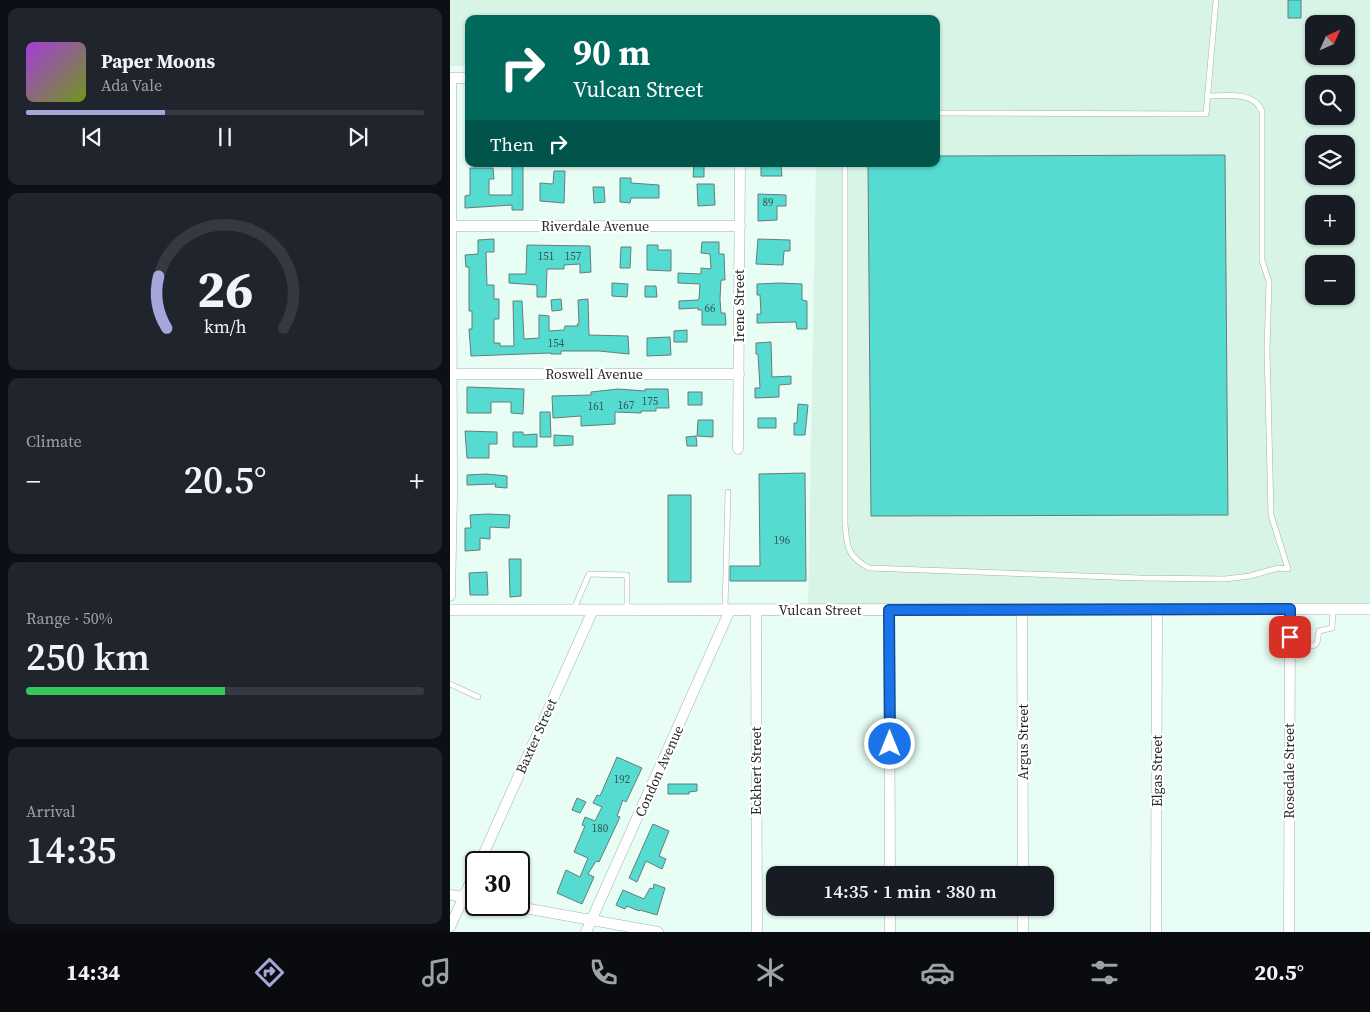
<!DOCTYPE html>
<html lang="en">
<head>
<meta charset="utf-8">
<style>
  body { margin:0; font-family:"Source Serif 4",serif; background:#20242c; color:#f1f3f6; height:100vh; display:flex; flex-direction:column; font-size:19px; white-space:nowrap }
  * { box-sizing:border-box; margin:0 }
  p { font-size:16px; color:#9ea1a6 }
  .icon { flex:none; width:28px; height:28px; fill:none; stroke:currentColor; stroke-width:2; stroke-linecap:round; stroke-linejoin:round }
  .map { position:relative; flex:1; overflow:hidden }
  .panel { display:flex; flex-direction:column; gap:8px; padding:8px; background:#0d0f14; width:450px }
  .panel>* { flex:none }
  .top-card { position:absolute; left:15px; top:15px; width:475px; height:152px; border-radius:10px; box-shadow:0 1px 4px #0004; background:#00695c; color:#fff; overflow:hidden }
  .needle { width:32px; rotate:45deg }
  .fabs { position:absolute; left:855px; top:15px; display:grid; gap:10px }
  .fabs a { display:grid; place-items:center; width:50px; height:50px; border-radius:10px; background:#171b24; box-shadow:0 1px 4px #0004; font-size:25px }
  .speed { position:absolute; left:15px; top:851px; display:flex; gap:10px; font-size:25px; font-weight:700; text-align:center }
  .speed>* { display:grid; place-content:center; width:65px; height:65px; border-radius:50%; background:#171b24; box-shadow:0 1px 4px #0004; line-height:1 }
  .speed .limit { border:2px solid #111; border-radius:8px; background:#fff; color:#111 }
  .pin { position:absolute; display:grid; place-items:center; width:42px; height:42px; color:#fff; margin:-21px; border-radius:10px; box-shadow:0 2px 8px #0006 }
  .me { position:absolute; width:55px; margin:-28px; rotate:0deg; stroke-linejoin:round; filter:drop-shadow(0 0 4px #0008) }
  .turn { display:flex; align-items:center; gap:18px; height:105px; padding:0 25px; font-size:22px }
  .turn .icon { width:65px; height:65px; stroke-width:2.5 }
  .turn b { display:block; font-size:35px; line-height:42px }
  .then { display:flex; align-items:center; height:48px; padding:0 25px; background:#0003; gap:10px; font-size:19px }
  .big { font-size:38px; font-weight:600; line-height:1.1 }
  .panel .card { flex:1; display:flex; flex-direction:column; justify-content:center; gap:8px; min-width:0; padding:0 18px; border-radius:10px; background:#20242c }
  .panel .dial { align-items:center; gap:0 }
  .dial svg { height:130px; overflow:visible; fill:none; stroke:#363941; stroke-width:7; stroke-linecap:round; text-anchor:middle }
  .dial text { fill:#f1f3f6; stroke:none }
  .song { display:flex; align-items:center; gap:15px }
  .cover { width:60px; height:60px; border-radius:8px; background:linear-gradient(135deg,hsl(280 70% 55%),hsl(80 70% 35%)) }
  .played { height:5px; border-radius:2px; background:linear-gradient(90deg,#a4a6dc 35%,#363941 35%) }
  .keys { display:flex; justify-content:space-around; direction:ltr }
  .heat { display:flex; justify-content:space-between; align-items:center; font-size:28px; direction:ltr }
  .charge { height:8px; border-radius:4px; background:linear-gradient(90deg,#34c759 50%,#363941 0) }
  .trip { position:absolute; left:316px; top:866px; width:288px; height:50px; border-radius:10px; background:#171b24; box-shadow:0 1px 4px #0004; font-weight:600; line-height:50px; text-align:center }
  .tab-bar { display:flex; height:80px; justify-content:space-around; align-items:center; background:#090b0e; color:#9ea1a6 }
  .tab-bar .icon { width:35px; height:35px }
  .tab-bar .on { color:#a4a6dc }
  .tab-bar b { font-size:22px; color:#f1f3f6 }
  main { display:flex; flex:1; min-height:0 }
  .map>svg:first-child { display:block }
  .built { fill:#d7f4e7; fill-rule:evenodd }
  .building { fill:#56dbd1; stroke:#677c7a }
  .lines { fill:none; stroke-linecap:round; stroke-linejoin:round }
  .service-casing { stroke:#a0b4ab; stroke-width:6 }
  .minor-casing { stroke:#a0b4ab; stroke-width:11 }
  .tertiary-casing { stroke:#a0b4ab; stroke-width:12 }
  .service { stroke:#fff; stroke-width:5 }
  .minor { stroke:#fff; stroke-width:10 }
  .tertiary { stroke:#fff; stroke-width:11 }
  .route-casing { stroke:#114b97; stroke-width:12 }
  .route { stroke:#1a73e8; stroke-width:9 }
  .labels { text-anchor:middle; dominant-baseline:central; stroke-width:4.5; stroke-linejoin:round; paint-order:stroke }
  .number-label { font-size:11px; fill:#305752 }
  .street-label { font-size:14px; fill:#232b27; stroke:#fff }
</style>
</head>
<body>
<main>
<section class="panel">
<div class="card">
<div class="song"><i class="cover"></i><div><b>Paper Moons</b><p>Ada Vale</p></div></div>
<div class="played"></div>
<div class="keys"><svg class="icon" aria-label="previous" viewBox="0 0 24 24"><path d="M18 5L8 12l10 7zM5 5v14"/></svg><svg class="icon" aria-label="pause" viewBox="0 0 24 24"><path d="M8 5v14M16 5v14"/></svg><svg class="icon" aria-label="next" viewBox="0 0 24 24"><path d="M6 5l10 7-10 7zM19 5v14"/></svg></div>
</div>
<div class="card dial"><svg viewBox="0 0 100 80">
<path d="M14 69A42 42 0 1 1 86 69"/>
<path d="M14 69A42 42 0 0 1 9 37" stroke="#a4a6dc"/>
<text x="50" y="56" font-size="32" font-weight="700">26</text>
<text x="50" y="72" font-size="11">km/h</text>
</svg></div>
<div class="card"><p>Climate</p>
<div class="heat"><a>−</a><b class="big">20.5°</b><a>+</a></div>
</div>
<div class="card"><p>Range · 50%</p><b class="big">250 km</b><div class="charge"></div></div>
<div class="card"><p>Arrival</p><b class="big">14:35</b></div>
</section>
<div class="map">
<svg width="920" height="932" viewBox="0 0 920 932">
  <rect width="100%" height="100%" fill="#e8fdf4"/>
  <path class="built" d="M0 0H920V608L358 610 366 164H486V19H19V66H0ZM864 24H896V56H864ZM864 84H896V116H864ZM864 144H896V176H864ZM864 204H896V236H864ZM864 264H896V296H864Z"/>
  <path class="building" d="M838 0H851V18H838Z
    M775 155 778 515 421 516 418 164H486V156Z
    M244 164H254V177H243Z
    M311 165H331L332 176H311Z
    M62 166H73V210H62V205L15 208V196L20 195V168H43L44 179H39V195H62Z
    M104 171H115L114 203 90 201V183L103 184Z
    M170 178H181V183L209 185V198H181L180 203 170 202Z
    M247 184H264L265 205 248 206Z
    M143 187H154L155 202 144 203Z
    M308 194 336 195V206H327V220L308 221Z
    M44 239V252H36L37 285H44V299H49V319H44V343H50V346H64L63 301H72L74 339 89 338V315L99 316V331L114 330 115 326H128L127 324H129L128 300 138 299 139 335 178 336 179 354 149 351H111V354H101V353L21 356 19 329H22V311H19V267H16L15 255 28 254V240Z
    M308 239 340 240V251H334L333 265 306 264Z
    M252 242H269V254H274L275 280H271L270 299 271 313H275L276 325H252V310H248V308L229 309V301L248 300 249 299 250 284 228 283V273L251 274V268L261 269 260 254 251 253Z
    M77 245 140 246 141 272 130 273V264L114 265V269H97L96 297H87V285L59 283V274H76Z
    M197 245H208V250H221V271L197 270Z
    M171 247H181L180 268H170Z
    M162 283 178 284 177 297 162 296Z
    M330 283 352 284V300L357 301V329H347L346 322 307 323V314H311L310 295H307V284Z
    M195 286H206L207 297H195Z
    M111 299 112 310 102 311 101 300Z
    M237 330V342H224V331Z
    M220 337 221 355 197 356V338Z
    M321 342 322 377 341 376V384L329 385V397L305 398V388H310L308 354H306V343Z
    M17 387 74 389 73 414 61 413V402H41V413H17Z
    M168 389 195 391V389H218L219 408H206V411H191V413L165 412V424L131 426V416L103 418 102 396 141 395V392Z
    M238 392H252V405H238Z
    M348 404 358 405 355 435H344V423H347Z
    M90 412H100L101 437H90Z
    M308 418H326V428H308Z
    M248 420H263V437L247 436Z
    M15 431 47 432V444H39V458H17Z
    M63 432H73V435L87 434V447H63Z
    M104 435 123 436V445L104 446Z
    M246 436 247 446H237L236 437Z
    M355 473 356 581H280V566H310L309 474Z
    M36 474 57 476V488L45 487 46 484 17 485V475Z
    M218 495H241V582H218Z
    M38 514 60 515 59 528 40 527V539L30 538V550L15 551V528H21L20 515Z
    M59 559H71V596L60 597Z
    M37 572 38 595H20L19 573Z
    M167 757 192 768 176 802 173 800 167 816 170 817 149 862 146 861 138 874 144 877 132 904 107 893 116 870 130 877 138 858 124 852 135 826 132 825 135 817 145 821 152 807 143 803 147 795 150 796Z
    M218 784H247V791L239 792V794H218Z
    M127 798 136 802 130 813 122 810Z
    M203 824 219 831 209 856 216 859 212 869 196 861 187 882 179 878Z
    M204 884 215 888 207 915 190 910 189 911 177 906 175 909 166 905 173 890 194 899 200 888 203 889Z"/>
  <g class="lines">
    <defs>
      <path id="service" d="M486 113 756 114 766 0
        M395 164V524C397 547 397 556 419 568L690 578 775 579 800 576 828 568 838 569 821 515 817 349 819 282 812 260V111C804 91 776 96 757 96
        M124 609 139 574 177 575V610
        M275 609 278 492
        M840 651 865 645 867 643 869 631 882 628 883 609
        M0 684 28 697"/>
      <path id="minor" d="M0 78H19
        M0 226H290
        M0 374H289
        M288 449 290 164
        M0 596 2 496 1 78
        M572 609 573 875
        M306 610 307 932
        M439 610 440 875
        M30 862 143 610
        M0 895 26 899
        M57 905 208 932
        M440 908V932
        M573 908V932
        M0 927 26 870
        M136 932 280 610
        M706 932 707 609
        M839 932 840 609"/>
      <path id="tertiary" d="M0 610 920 609"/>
    </defs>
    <use href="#service" class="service-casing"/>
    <use href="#minor" class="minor-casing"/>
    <use href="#tertiary" class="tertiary-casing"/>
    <use href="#service" class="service"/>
    <use href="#minor" class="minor"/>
    <use href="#tertiary" class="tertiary"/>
  </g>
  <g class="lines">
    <defs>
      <path id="route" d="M440 744 439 610 840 609V637"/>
    </defs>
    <use href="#route" class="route-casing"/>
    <use href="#route" class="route"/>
  </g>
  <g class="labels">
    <g class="number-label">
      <text x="318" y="202">89</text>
      <text x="96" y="256">151</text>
      <text x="123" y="256">157</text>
      <text x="260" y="308">66</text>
      <text x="106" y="343">154</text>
      <text x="200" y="401">175</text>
      <text x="176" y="405">167</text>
      <text x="146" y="406">161</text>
      <text x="332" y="540">196</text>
      <text x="172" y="779">192</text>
      <text x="150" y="828">180</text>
    </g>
    <g class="street-label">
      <text x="145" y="226">Riverdale Avenue</text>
      <text transform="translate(289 306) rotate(-90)">Irene Street</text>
      <text x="144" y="374">Roswell Avenue</text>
      <text x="370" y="610">Vulcan Street</text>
      <text transform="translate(86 736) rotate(-66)">Baxter Street</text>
      <text transform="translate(573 742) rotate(-90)">Argus Street</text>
      <text transform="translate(209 771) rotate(-66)">Condon Avenue</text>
      <text transform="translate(306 771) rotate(-90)">Eckhert Street</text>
      <text transform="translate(707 771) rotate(-90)">Elgas Street</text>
      <text transform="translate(839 771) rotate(-90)">Rosedale Street</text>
    </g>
  </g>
</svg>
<div class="fabs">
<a><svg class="needle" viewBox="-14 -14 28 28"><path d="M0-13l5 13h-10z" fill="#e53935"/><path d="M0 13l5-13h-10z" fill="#9ea1a6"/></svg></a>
<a><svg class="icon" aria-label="search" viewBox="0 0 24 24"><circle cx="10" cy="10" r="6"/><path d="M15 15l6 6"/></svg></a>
<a><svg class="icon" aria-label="layers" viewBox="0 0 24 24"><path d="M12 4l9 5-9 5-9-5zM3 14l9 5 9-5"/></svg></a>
<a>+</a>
<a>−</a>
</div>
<div class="speed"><div class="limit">30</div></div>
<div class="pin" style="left:840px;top:637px;background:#d93025"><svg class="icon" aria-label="arrive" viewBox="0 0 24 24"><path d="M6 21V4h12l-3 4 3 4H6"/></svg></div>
<svg class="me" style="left:440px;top:744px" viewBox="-20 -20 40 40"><circle r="17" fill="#1a73e8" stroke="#fff" stroke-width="3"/><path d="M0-11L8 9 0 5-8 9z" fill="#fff"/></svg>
<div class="trip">14:35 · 1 min · 380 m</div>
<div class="top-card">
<div class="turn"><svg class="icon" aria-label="right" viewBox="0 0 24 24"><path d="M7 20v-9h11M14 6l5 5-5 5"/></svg><div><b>90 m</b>Vulcan Street</div></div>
<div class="then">Then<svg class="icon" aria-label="right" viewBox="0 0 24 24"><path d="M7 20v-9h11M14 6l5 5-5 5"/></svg></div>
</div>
</div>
</main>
<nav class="tab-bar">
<b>14:34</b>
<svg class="icon on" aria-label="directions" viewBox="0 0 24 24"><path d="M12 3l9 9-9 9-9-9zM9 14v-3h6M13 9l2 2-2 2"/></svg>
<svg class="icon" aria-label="music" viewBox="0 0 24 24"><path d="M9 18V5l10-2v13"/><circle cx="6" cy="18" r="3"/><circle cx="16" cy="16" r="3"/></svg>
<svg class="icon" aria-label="phone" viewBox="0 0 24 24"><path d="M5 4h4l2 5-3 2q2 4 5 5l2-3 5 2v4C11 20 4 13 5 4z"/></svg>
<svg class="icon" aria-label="climate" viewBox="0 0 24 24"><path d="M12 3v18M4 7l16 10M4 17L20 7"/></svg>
<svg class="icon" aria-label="car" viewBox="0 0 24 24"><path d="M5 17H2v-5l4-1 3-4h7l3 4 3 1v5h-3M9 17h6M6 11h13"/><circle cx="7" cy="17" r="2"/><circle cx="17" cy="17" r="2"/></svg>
<svg class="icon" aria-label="filters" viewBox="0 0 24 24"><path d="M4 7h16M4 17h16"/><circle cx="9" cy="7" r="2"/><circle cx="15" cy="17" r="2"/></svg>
<b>20.5°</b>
</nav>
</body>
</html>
